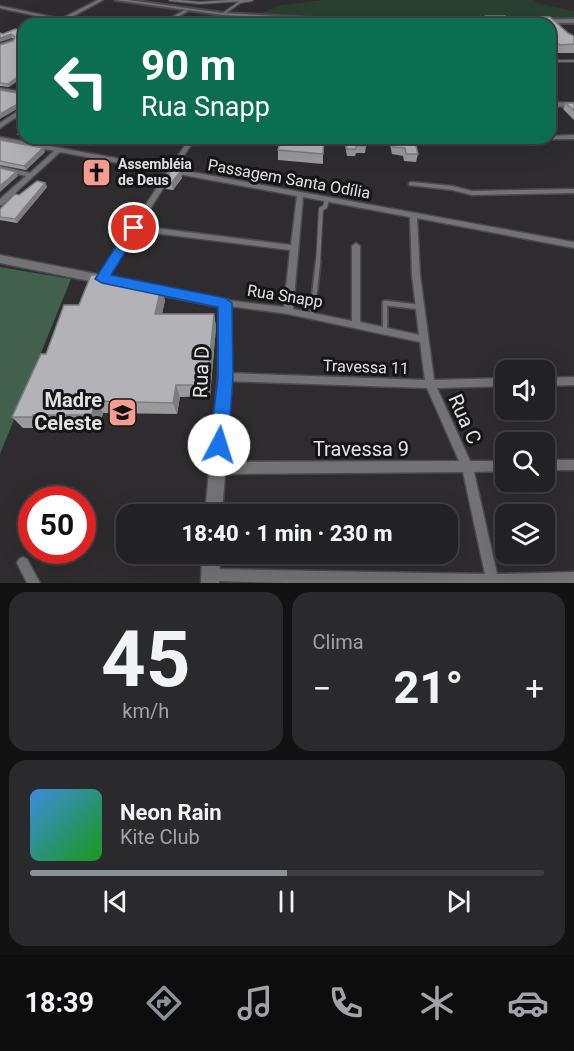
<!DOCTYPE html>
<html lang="pt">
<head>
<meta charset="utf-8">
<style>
  body { margin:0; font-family:Roboto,sans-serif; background:#2a292b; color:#f1f3f6; height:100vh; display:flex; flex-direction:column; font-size:22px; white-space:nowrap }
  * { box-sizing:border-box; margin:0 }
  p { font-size:20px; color:#a2a3a6 }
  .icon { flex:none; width:33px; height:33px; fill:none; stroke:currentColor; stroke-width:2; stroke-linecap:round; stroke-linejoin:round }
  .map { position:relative; height:583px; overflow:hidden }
  .drawer { display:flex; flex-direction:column; gap:9px; padding:9px; background:#131213; flex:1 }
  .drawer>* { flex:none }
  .banner { position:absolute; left:18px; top:18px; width:538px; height:126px; border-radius:18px; box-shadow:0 6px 24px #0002,0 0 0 2px #3f3e41; background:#0b6e4f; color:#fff; overflow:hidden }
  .tools { position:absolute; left:495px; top:360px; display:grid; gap:12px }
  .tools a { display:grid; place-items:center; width:60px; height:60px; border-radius:12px; background:#222123; box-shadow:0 6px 24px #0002,0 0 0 2px #3f3e41; font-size:30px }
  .speed { position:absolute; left:18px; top:486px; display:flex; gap:12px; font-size:30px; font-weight:700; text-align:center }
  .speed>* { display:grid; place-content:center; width:78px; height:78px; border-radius:50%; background:#222123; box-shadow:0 6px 24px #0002,0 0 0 2px #3f3e41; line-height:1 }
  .speed .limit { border:9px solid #d22; background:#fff; color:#111 }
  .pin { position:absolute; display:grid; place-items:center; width:51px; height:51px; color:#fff; margin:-26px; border:3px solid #fff; border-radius:50%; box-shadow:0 2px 6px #0007 }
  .me { position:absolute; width:66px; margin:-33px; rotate:5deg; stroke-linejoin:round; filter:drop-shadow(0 0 4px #0008) }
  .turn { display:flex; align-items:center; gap:21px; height:126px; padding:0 24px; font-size:27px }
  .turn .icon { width:78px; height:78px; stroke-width:2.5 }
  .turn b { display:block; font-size:42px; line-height:51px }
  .big { font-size:45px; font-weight:800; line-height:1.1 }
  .drawer .card { flex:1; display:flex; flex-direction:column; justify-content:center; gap:9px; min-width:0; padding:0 21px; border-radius:18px; background:#2a292b }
  .drawer .dial { align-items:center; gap:0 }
  .dial b { font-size:78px; line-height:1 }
  .song { display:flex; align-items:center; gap:18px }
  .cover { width:72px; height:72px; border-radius:9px; background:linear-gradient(135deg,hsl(210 70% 55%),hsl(120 70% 35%)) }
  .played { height:6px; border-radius:3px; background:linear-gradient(90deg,#8c9099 50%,#3f3e41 50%) }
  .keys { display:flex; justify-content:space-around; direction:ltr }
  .heat { display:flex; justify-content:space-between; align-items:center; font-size:33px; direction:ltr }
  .drawer .tiles { flex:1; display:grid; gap:9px; grid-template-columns:1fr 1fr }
  .card:last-child { grid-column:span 2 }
  .trip { position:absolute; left:116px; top:504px; width:342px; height:60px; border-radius:18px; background:#222123; box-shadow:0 6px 24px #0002,0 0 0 2px #3f3e41; font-weight:800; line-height:60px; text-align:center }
  .menu { display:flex; height:96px; justify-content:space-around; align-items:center; background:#0e0d0e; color:#a2a3a6 }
  .menu .icon { width:42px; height:42px }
  .menu .active { color:#8c9099 }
  .menu b { font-size:27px; color:#f1f3f6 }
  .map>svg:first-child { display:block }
  .green { fill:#2a3e31 }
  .forest { fill:#42614d }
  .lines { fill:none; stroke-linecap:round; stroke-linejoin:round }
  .service-far3-casing { stroke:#4b4a4c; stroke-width:4 }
  .service-far2-casing { stroke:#4b4a4c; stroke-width:5 }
  .service-far1-casing { stroke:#4b4a4c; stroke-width:6 }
  .service-casing { stroke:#4b4a4c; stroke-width:8 }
  .minor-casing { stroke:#4b4a4c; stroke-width:3 }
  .tertiary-casing { stroke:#4b4a4c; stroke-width:4 }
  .secondary-casing { stroke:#4b4a4c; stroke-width:3 }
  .service-far3 { stroke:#737274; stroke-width:2 }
  .service-far2 { stroke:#737274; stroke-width:3 }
  .service-far1 { stroke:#737274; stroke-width:4 }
  .service { stroke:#737274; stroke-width:4.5 }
  .minor { fill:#737274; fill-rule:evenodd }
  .tertiary { fill:#737274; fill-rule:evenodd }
  .secondary { fill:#737274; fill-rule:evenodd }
  .wall { fill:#9a9a9d }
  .shaded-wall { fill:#7d7d80 }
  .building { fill:#b3b3b7; stroke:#7d7d80; stroke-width:1.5 }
  .route { fill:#1a73e8; stroke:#114b97; stroke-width:1.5 }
  .labels { text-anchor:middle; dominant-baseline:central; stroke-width:6; stroke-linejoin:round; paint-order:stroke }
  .far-poi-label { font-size:14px; font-weight:bold; fill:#e2e1e3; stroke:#161516; text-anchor:start }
  .street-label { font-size:16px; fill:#e2e1e3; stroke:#161516 }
  .near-street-label { font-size:20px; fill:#e2e1e3; stroke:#161516 }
  .near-poi-label { font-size:20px; font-weight:bold; fill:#e2e1e3; stroke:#161516; text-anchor:end }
</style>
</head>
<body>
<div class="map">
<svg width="574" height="583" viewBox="0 0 574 583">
  <rect width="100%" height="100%" fill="#2e2c2f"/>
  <path class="green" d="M324 0H535L533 2 574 11V19L380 21 258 15 280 5Z"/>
  <path class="forest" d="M0 267 71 279 0 454Z"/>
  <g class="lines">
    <defs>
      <path id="service-far3" d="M170 0 200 3 243 0
        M223 14 240 2 252 0
        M246 24 258 16
        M550 61H574"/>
      <path id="service-far2" d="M158 138 190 140"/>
      <path id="service-far1" d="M318 263 321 209 325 207 327 199"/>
      <path id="service" d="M312 316 318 262
        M385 331V303L419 307"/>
      <path id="minor" d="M98 0H103L66 20 83 24H75L0 8V6L61 19Z
        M185 10 188 11 165 24H160Z
        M12 40H14V42L0 47V44Z
        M0 88 24 92V96L0 92Z
        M550 102 574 103V107L550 106Z
        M24 107V112L0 128V123Z
        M574 135V139L313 142 310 140 313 138H550V136Z
        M0 137 170 168 189 139H193V141L292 138 294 139V141L191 145 175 169 574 242V248L417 218 420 275 434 380 506 378V386L437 388 470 461H506V471L474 472 497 574 574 572V583H288L210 581 206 579 204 575 206 571 210 569 485 574 463 472 217 474 213 472 211 468 213 464 217 462 459 461 427 388 225 381 222 380 220 377 222 374 225 373 425 380 420 342 288 314 222 305 221 303 222 301 225 300 284 307 290 250 137 231 105 281H99L98 279 99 277 167 172 60 152 2 205H0V199L26 176 0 170V166L30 173 54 151 0 141ZM173 173 297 196 291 245 139 226ZM303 197 410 217 412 275 419 335 360 322V246L356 243 352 246V321L293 309Z
        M411 182 452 186 472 191 574 189V193L472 195 452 190 409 185V183Z
        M574 377V385L544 386V378Z
        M544 460H574V470H544Z
        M23 557 27 559 40 583H27L17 563 19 559Z"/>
      <path id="tertiary" d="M115 0H128L223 13 372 21 574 19V23L363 24 223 15Z"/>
      <path id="secondary" d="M0 255 229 300 231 303 232 377 222 514H205L218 377 219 307 0 263Z
        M202 554H220L219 583H201Z"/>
    </defs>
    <use href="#service-far3" class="service-far3-casing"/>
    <use href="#service-far2" class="service-far2-casing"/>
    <use href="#service-far1" class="service-far1-casing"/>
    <use href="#service" class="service-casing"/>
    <use href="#minor" class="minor-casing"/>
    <use href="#tertiary" class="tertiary-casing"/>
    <use href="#secondary" class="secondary-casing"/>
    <use href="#service-far3" class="service-far3"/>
    <use href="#service-far2" class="service-far2"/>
    <use href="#service-far1" class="service-far1"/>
    <use href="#service" class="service"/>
    <use href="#minor" class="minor"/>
    <use href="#tertiary" class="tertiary"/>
    <use href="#secondary" class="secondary"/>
  </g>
  <path class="wall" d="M486 16 493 24H483Z
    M527 17H550L568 33 574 36V53H556L550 48V24H525Z
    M24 31V76L9 87 0 86V45L13 41 14 39 3 34Z
    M566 103H574V120L563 109Z
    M24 109V120L17 119 16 115Z
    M24 129V138H52L46 143 20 138 18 134Z
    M345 138 366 146 365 153H356L355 156H347L345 145Z
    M391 138 418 154 416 162 404 161 403 156 392 154 390 144Z
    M0 140 43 148 45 152 26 170 0 165Z
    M278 150 323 154V164L278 160Z
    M182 178 173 190 166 189 164 181Z
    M45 183 47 187 17 223 0 220V209L19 195Z
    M101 279 138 287 165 300 162 314H214L216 327 210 396 180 397 177 414 103 413 99 427H90L88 426H43L42 428H23L12 417 46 354 79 305Z"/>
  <path class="shaded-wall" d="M11 34 12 38 0 42V38Z
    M23 72 24 76 9 87 8 84Z
    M23 101 24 105 0 119V114Z
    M46 138H52L46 143 44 139Z
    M43 148 45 152 26 170 24 166Z
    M181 171 182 178 173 190 171 183Z
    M16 172 18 176 0 192V186Z
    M45 183 47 187 17 223 15 219Z
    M161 287 165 300 159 327 155 314Z
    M214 314 216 327 210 396 207 385Z
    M176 385 180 397 177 414 173 403Z
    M96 401 103 413 99 427 91 416Z
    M33 415 43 426 42 428 32 417Z"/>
  <path class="building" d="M486 16H505L513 24H493Z
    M527 17H550L568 33 574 36V44L560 45 550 37V24H535Z
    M409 19 421 20V24H388L389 22 407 24Z
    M15 29 24 31V72L8 84 0 83V45L13 41 15 37 11 34 0 38V33L3 34Z
    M0 90 22 94 24 93V106L23 101 0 114Z
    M566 103H574V111Z
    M24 109V116L16 115Z
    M24 129V135L18 134Z
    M281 138H324L323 154 278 150Z
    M345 138H365L366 146H356V149H347Z
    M391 138H414L418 154H406L405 148 393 147Z
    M0 140 43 148 24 166 0 161Z
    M0 168 16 172 0 186Z
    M172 169 181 171 171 183 164 181Z
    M37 181 45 183 15 219 0 217V209L15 194 19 195Z
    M91 275H99L98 279 136 281 134 287H161L155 314H214L207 385H176L173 403 96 401 91 416 81 417 82 415H33L32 417H12L41 354H46L64 305H79Z"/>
  <path class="route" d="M134 224 140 228 111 275 225 298 232 303 233 377 228 445 225 451 219 454 213 451 210 445 218 377V307L102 283 95 279 130 225Z"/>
  <defs>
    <symbol id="church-square" viewBox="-11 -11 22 22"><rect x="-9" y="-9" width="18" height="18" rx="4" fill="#f59d8f" stroke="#161516"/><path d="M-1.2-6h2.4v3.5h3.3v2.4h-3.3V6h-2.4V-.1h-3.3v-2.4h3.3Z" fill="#111"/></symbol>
    <symbol id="school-square" viewBox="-11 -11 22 22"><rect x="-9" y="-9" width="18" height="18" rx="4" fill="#f59d8f" stroke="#161516"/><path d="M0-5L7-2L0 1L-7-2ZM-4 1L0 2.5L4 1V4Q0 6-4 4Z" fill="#111"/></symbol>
  </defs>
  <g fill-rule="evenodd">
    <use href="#church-square" x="80" y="156" width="33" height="33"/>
    <use href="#school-square" x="106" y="396" width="33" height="33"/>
  </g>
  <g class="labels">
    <g class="far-poi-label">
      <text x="118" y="164">Assembléia<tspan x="118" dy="16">de Deus</tspan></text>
    </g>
    <g class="street-label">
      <text transform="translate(289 179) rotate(10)">Passagem Santa Odília</text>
      <text transform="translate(285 296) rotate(9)">Rua Snapp</text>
      <text transform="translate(366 367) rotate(2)">Travessa 11</text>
    </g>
    <g class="near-street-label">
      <text transform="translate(201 372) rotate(-88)">Rua D</text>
      <text transform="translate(465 419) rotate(66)">Rua C</text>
      <text x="361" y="449">Travessa 9</text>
    </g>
    <g class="near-poi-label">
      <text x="102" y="400">Madre<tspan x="102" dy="23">Celeste</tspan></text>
    </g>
  </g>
</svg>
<div class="tools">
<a><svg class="icon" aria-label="sound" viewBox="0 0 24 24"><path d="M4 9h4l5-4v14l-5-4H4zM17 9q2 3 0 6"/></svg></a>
<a><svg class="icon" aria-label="search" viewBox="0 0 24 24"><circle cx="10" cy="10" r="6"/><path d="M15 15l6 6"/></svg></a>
<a><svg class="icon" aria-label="layers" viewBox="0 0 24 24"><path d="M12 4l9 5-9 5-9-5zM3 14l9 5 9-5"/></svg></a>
</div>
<div class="speed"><div class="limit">50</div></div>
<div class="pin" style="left:134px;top:228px;background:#d93025"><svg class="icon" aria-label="arrive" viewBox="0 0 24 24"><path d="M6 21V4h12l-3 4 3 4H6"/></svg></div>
<svg class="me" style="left:219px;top:445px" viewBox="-20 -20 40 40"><circle r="19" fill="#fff"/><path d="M0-13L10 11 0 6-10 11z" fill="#1a73e8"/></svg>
<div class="trip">18:40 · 1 min · 230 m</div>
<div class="banner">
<div class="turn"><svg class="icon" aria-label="left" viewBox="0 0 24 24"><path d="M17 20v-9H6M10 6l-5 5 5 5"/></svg><div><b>90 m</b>Rua Snapp</div></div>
</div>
</div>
<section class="drawer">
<div class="tiles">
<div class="card dial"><b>45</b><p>km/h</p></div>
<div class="card"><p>Clima</p>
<div class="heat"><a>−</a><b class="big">21°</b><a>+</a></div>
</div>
<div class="card">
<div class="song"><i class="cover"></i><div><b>Neon Rain</b><p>Kite Club</p></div></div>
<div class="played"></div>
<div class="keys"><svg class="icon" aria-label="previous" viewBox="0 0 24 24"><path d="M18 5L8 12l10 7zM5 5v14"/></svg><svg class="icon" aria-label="pause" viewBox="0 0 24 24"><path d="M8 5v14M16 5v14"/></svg><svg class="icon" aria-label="next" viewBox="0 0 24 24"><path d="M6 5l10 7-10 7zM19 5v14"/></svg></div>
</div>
</div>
</section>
<nav class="menu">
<b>18:39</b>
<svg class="icon active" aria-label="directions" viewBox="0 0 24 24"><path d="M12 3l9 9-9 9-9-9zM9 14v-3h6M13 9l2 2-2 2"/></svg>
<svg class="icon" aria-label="music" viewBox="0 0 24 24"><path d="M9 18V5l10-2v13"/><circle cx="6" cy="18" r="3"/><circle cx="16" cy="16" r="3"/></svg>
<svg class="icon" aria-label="phone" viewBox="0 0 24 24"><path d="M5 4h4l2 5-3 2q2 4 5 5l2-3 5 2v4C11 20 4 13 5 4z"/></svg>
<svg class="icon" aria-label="climate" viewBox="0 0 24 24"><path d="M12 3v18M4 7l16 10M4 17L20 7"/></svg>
<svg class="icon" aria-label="car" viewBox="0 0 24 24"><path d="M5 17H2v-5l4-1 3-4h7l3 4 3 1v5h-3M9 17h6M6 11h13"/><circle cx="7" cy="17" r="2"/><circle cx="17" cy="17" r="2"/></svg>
</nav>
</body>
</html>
